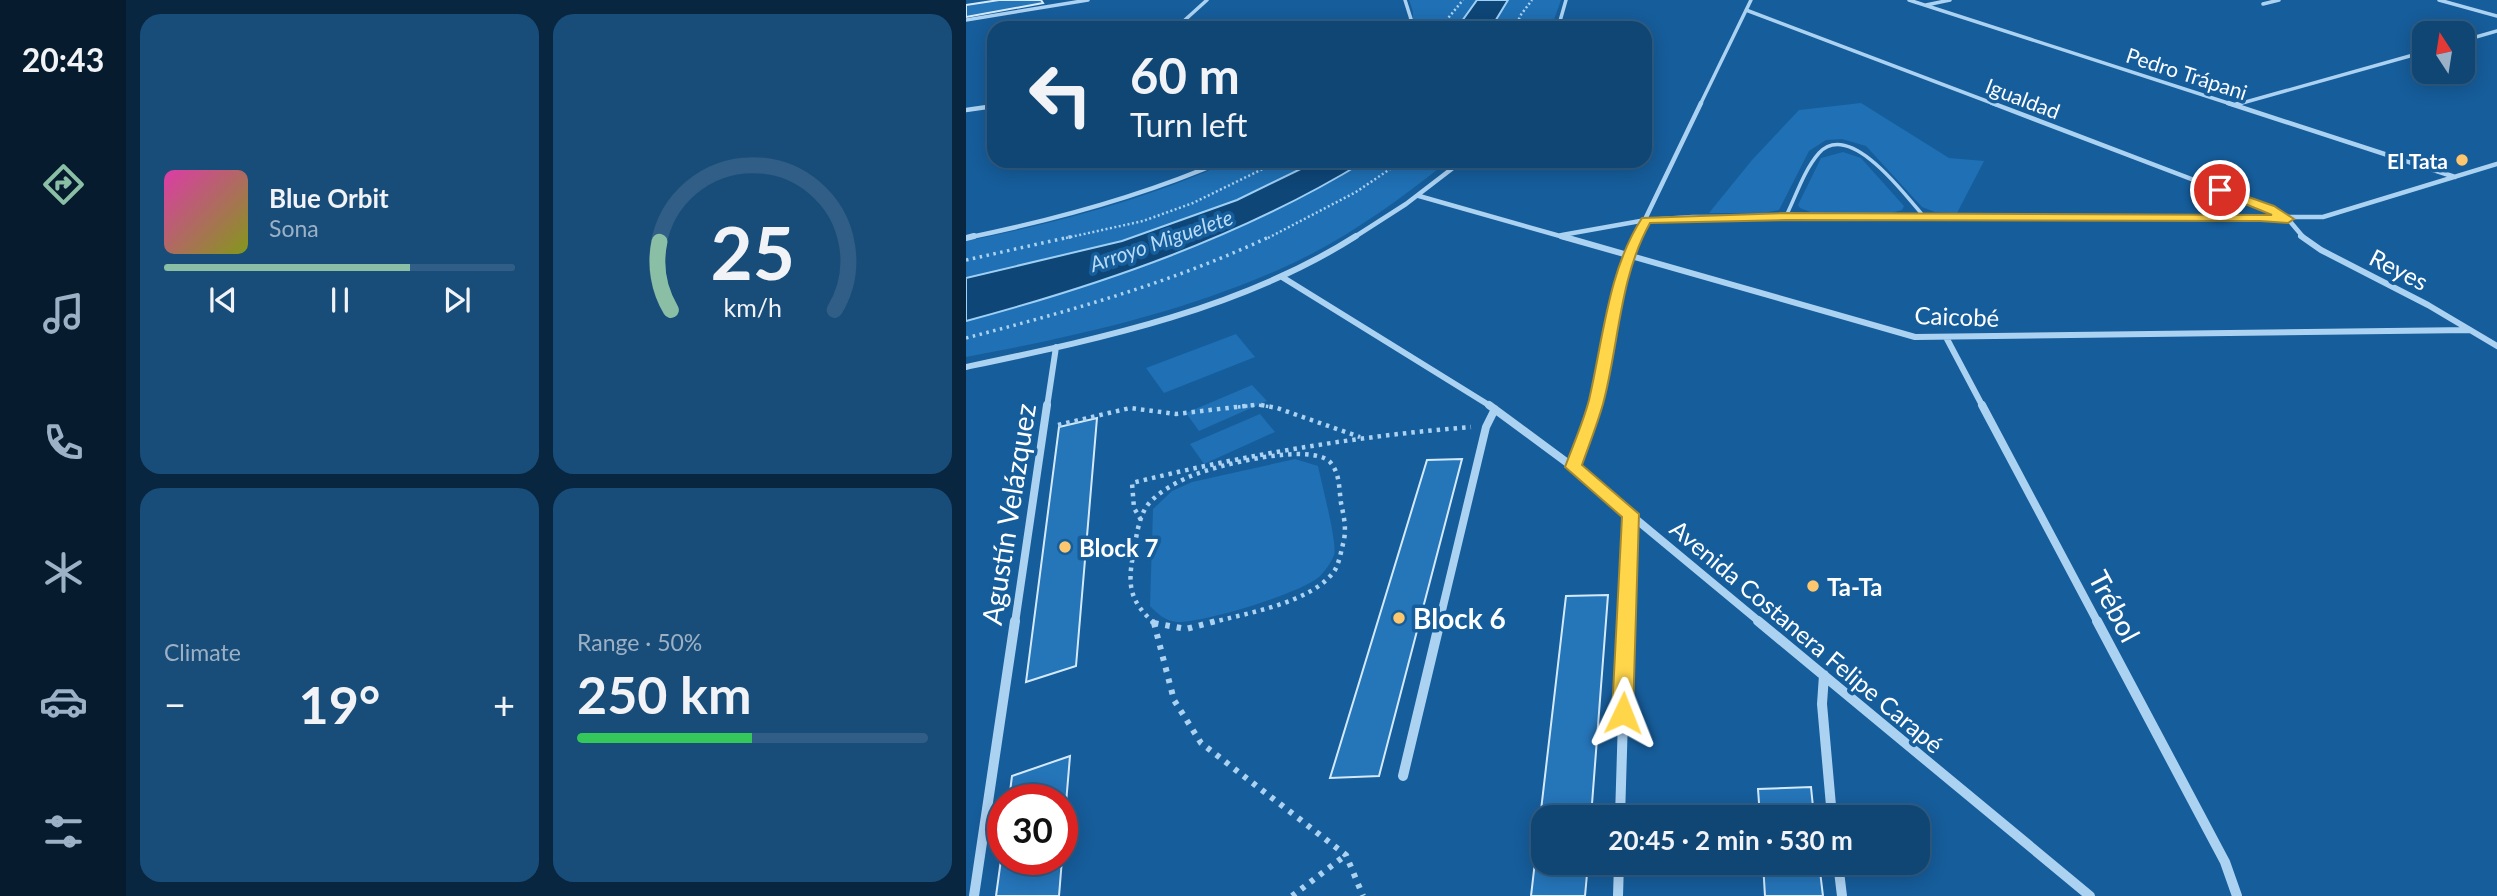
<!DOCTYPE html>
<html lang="en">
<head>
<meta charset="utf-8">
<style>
  body { margin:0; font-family:Lato,sans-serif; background:#194d79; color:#f1f3f6; height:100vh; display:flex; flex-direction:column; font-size:26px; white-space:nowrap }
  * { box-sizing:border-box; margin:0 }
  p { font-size:23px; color:#9cb1c5 }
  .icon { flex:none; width:38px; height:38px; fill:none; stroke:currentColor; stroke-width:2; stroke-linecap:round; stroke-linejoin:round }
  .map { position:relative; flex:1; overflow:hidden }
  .drawer { display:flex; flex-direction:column; gap:14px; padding:14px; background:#092640; width:840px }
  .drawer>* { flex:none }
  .top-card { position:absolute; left:21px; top:21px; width:665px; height:147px; border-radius:21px; box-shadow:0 4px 18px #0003,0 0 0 2px #305e86; background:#104674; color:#f1f3f6; overflow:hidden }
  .needle { width:46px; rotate:348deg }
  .fabs { position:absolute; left:1446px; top:21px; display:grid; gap:14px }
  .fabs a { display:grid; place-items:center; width:63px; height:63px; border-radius:14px; background:#104674; box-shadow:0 4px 18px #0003,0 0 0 2px #305e86; font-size:35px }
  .speed { position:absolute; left:21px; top:784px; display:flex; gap:14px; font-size:35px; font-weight:700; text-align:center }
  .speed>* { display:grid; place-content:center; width:91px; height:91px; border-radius:50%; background:#104674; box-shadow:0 4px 18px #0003,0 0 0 2px #305e86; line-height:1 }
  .speed .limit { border:10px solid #d22; background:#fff; color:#111 }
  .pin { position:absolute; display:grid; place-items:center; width:60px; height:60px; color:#fff; margin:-30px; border:4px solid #fff; border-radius:50%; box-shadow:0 2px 7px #0007 }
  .me { position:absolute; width:77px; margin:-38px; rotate:2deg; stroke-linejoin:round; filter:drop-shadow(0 0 5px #0008) }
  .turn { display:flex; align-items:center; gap:24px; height:147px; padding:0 28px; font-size:32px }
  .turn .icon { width:91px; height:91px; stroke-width:2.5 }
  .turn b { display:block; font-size:49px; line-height:60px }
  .big { font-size:52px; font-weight:700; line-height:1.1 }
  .drawer .card { flex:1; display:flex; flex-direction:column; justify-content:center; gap:10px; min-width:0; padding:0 24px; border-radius:21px; background:#194d79 }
  .drawer .dial { align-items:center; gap:0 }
  .dial svg { height:182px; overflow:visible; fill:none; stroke:#305e86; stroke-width:7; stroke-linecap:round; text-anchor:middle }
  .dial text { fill:#f1f3f6; stroke:none }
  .song { display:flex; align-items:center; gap:21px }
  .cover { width:84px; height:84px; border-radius:10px; background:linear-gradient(135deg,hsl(320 70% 55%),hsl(70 70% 35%)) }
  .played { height:7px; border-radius:4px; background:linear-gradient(90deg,#8abfa5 70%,#305e86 70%) }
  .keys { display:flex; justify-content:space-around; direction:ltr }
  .heat { display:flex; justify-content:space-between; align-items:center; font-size:38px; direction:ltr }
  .charge { height:10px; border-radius:5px; background:linear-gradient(90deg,#34c759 50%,#305e86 0) }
  .drawer .tiles { flex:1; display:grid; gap:14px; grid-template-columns:repeat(2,1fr) }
  .trip { position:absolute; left:565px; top:805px; width:399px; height:70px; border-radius:21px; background:#104674; box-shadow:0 4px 18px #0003,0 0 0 2px #305e86; font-weight:700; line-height:70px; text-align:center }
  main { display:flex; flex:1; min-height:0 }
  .tab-bar { display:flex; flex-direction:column; width:126px; justify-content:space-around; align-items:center; background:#061c2e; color:#9cb1c5 }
  .tab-bar .icon { width:49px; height:49px }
  .tab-bar .selected { color:#8abfa5 }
  .tab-bar b { font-size:32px; color:#f1f3f6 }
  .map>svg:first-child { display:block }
  .green { fill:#1f70b4 }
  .water { fill:#0e4678; stroke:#9ecff5; stroke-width:2 }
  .building { fill:#2575b9; stroke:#d4eafc; stroke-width:2 }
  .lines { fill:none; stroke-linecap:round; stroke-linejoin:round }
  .path-far3 { stroke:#acd2f2; stroke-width:2.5; stroke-dasharray:2 2.5; stroke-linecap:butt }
  .path-far2 { stroke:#acd2f2; stroke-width:3.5; stroke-dasharray:2.5 4.5; stroke-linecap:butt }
  .path-far1 { stroke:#acd2f2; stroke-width:4.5; stroke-dasharray:3.5 5; stroke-linecap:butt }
  .path { stroke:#acd2f2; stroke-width:6; stroke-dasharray:4.5 7; stroke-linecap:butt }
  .service { stroke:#acd2f2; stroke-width:3.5 }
  .minor-far4 { stroke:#acd2f2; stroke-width:3.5 }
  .minor-far3 { stroke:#acd2f2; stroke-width:4.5 }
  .minor-far2 { stroke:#acd2f2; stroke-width:6 }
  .minor-far1 { stroke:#acd2f2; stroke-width:8 }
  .minor { stroke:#acd2f2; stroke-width:10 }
  .route { fill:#ffd54a; stroke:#a68a30; stroke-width:2 }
  .poi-dot { fill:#ffc76d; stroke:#165d9b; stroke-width:2.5 }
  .labels { text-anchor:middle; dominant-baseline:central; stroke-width:7; stroke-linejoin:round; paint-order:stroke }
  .far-street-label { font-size:21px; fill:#fff; stroke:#165d9b }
  .far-poi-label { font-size:21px; font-weight:bold; fill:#fff; stroke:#165d9b; text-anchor:end }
  .far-water-label { font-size:21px; font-style:italic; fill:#b8dcf9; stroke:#165d9b }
  .street-label { font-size:24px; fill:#fff; stroke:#165d9b }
  .poi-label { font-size:24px; font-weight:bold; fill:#fff; stroke:#165d9b; text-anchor:start }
  .near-street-label { font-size:28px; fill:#fff; stroke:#165d9b }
  .near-poi-label { font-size:28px; font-weight:bold; fill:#fff; stroke:#165d9b; text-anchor:start }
</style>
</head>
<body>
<main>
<nav class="tab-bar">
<b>20:43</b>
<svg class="icon selected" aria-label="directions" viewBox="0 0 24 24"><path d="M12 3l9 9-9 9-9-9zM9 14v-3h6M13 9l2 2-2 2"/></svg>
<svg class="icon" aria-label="music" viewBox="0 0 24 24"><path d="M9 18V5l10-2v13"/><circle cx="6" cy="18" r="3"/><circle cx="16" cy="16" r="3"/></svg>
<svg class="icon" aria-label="phone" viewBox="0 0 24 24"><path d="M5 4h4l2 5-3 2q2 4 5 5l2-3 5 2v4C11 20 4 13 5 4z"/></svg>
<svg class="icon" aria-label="climate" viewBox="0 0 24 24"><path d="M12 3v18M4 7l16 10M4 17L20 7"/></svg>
<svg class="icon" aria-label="car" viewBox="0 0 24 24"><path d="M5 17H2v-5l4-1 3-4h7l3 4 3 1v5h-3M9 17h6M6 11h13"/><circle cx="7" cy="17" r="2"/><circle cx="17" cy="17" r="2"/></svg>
<svg class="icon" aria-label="filters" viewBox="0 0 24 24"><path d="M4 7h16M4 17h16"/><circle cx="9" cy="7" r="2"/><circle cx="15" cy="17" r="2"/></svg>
</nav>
<section class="drawer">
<div class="tiles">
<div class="card">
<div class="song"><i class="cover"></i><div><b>Blue Orbit</b><p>Sona</p></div></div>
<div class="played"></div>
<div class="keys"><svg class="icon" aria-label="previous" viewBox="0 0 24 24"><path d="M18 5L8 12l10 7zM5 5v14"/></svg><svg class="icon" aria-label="pause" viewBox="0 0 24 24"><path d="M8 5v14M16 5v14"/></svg><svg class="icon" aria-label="next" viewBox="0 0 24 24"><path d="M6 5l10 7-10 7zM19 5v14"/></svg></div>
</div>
<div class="card dial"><svg viewBox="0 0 100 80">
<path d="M14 69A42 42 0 1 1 86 69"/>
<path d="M14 69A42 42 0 0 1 9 39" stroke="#8abfa5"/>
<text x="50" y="56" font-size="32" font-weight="700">25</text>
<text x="50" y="72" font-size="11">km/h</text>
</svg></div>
<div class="card"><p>Climate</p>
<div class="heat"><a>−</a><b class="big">19°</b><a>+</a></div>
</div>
<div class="card"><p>Range · 50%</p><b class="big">250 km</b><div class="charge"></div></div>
</div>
</section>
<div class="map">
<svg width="1531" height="896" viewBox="0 0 1531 896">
  <rect width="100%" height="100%" fill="#165d9b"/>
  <path class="green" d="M443 0H511L491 28H439C450 18 448 13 443 0Z
    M542 0H595L585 28H525Z
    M895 103 983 158 1018 161 991 213 969 212 956 207 900 146 876 139 860 140 843 151 813 210 798 213H743L786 160 833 110Z
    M877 152 895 158 938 206 936 210 926 213H847L834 208 832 205 855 158Z
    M264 161H351L271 200 156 241 0 278V241C90 223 180 200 264 161Z
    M399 161H482C430 203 374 243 312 270 212 314 107 337 0 357V321C138 284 277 236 399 161Z
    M270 334 289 357 198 393 180 368Z
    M286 385 301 401 233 431 220 413Z
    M294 414 309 432 238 464 224 444Z
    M329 459 352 466C355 481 372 545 368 555 365 563 359 571 353 577 333 594 237 623 211 622 199 621 192 614 184 606L187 509 206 491 226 482Z"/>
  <path class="water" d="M511 0H542L525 28H491Z
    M351 161H399C277 236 138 284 0 321V278L156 241 271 200Z"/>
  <path class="building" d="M33 0H75L77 3 0 17V5Z
    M131 418 110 666 60 682 93 427Z
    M496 459 413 776 364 778 461 460Z
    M642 595 625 817H578V863H622L619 896H565L600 596Z
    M104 756 96 851V800H43L46 776Z
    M845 787 848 817H794L792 789Z
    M37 845V859H96L93 896H30Z
    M797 863H853L857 896H799Z"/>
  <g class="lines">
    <path class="path-far3" d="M474 28 497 0
      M550 28 554 16 566 0
      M100 238 177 221 227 203 313 161
      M302 238 390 192 436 161"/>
    <path class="path-far2" d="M0 260 108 236
      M0 338C104 311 208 282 305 236
      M272 407 292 405 306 407"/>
    <path class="path-far1" d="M295 405 311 408 394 437
      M92 425 164 408 210 414 288 405
      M175 520 168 508 166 483C278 455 390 436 505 427
      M188 623C165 602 161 587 167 556 170 540 172 514 185 501 196 490 211 482 225 476 251 465 344 442 364 462 374 473 373 489 375 503 378 517 381 530 377 544 375 552 373 563 369 570 347 603 280 613 244 623"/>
    <path class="path" d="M186 621 188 623
      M188 623 220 629 250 621
      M188 623 208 700 235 743 380 855 397 896
      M326 896 380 855"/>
    <path class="service" d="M820 216C830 196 838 170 853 153 884 119 941 197 959 218"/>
    <path class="minor-far4" d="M943 0 1268 105
      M1473 0 1531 16
      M1297 4 1313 0
      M960 5 984 0
      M780 10 1031 105
      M0 20 122 0
      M210 28 241 0
      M436 28 445 19 439 0
      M592 28 600 0
      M1496 41 1531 31
      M734 105 785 0
      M1269 105 1458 52"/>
    <path class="minor-far3" d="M1026 103 1304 209 1322 219 1338 238
      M1262 103 1489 177
      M1269 105 1275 103
      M0 110 28 106
      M453 196 601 238
      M596 235 680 220 727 217H1357L1531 164
      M0 238C88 220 174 197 257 161
      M387 238 440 204 496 161
      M670 238 735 103"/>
    <path class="minor-far2" d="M595 236 949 337 1504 330
      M1335 236 1355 250 1462 305 1531 346
      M0 238 8 236
      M316 277 526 407
      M981 339 1017 407
      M0 367C132 339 274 310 390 236
      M81 407 90 347
      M628 407 655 286 671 236"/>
    <path class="minor-far1" d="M523 405 607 467 795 623
      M1016 405 1132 623
      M607 467 628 405
      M49 623 81 405
      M473 623 520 427 529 409
      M660 623 664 515"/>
    <path class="minor" d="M792 621 1124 896
      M1131 621 1259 862 1271 896
      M858 675 856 704 866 817
      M437 776 474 621
      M654 817 660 621
      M872 863 876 896
      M8 896 49 621
      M652 896 653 863"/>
  </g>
  <path class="route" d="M1254 187 1308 206 1328 219 1322 223 1294 221 820 220 684 223C653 278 653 345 637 404 631 425 623 445 616 465L673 514 667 713 664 720 657 723 650 720 646 713 656 517 599 467C607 445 617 423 623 400 637 340 642 270 676 218L820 213 1306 215 1250 192V188Z"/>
  <g class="poi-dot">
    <circle cx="1496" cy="160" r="7"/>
    <circle cx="99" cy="547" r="7"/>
    <circle cx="847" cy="586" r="7"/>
    <circle cx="433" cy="618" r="7"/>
  </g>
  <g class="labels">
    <g class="far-street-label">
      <text transform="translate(1221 73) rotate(18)">Pedro Trápani</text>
      <text transform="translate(1057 98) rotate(21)">Igualdad</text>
    </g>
    <g class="far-poi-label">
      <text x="1482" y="160">El Tata</text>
    </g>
    <g class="far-water-label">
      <text transform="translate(195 240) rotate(-19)">Arroyo Miguelete</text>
    </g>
    <g class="street-label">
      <text transform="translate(1433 269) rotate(27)">Reyes</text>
      <text transform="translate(991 316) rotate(2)">Caicobé</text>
      <text transform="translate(841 636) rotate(40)">Avenida Costanera Felipe Carapé</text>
    </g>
    <g class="poi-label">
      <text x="113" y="547">Block 7</text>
      <text x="861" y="586">Ta-Ta</text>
    </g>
    <g class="near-street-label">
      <text transform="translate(42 514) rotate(-81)">Agustín Velázquez</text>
      <text transform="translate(1149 606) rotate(62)">Trébol</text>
    </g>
    <g class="near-poi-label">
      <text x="447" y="618">Block 6</text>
    </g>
  </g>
</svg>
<div class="fabs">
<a><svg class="needle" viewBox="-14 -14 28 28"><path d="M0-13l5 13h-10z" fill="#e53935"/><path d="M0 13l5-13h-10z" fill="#9cb1c5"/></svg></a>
</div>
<div class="speed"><div class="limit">30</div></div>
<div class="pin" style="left:1254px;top:190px;background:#d93025"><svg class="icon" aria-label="arrive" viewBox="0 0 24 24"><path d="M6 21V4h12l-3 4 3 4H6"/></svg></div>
<svg class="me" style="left:657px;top:713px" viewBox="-20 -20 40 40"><path d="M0-17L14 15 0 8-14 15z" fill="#ffd54a" stroke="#fff" stroke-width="4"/></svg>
<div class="trip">20:45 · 2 min · 530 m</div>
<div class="top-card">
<div class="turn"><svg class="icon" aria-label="left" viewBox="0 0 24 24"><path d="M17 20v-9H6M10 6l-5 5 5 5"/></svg><div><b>60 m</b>Turn left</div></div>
</div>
</div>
</main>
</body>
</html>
